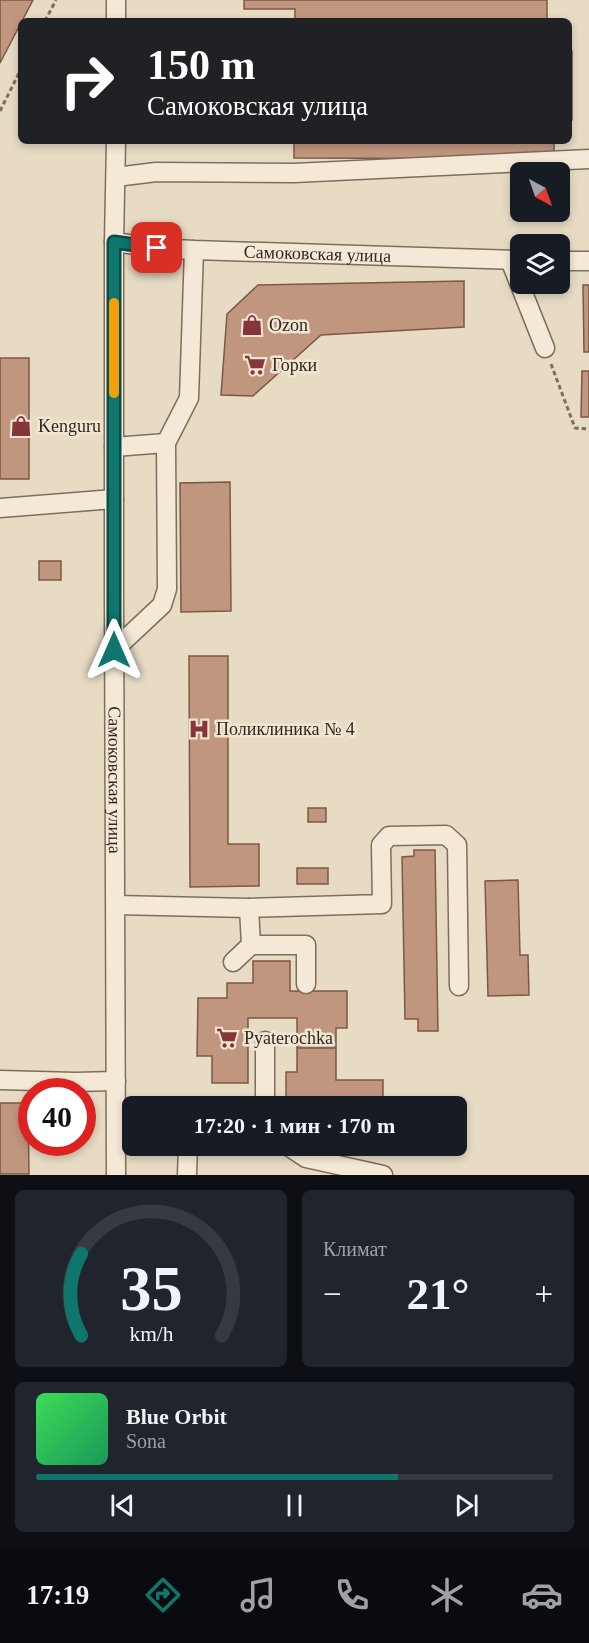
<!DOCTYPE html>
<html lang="ru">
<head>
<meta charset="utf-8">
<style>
  body { margin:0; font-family:"Times New Roman",serif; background:#20242c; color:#f1f3f6; height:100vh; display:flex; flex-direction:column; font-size:22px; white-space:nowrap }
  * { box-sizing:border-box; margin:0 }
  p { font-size:20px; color:#9ea1a6 }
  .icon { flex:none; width:33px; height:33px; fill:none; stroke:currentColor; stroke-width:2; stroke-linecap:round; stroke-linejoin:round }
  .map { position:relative; height:1175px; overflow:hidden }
  .drawer { display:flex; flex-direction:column; gap:15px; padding:15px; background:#0d0f14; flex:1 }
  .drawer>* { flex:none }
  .hud { position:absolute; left:18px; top:18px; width:554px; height:126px; border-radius:9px; box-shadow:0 3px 9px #0003; background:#202124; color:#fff; overflow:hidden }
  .needle { width:39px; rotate:140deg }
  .tools { position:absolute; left:510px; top:162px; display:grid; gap:12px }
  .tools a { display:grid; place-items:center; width:60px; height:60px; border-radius:9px; background:#171b24; box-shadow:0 3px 9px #0003; font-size:30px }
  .speed { position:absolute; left:18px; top:1078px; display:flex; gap:12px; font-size:30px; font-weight:700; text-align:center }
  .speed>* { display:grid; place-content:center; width:78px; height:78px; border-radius:50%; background:#171b24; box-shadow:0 3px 9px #0003; line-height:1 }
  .speed .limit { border:9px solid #d22; background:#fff; color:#111 }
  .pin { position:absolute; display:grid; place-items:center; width:51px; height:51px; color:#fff; margin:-26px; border-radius:12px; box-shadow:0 3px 9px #0006 }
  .me { position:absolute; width:66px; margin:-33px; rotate:0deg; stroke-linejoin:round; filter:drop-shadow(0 0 4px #0008) }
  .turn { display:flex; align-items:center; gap:21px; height:126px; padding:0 30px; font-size:27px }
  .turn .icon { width:78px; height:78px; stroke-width:2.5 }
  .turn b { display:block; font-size:42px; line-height:51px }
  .big { font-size:45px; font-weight:600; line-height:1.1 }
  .drawer .widget { flex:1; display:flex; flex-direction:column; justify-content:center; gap:9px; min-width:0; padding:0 21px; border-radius:9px; background:#20242c }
  .drawer .dial { align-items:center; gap:0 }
  .dial svg { height:156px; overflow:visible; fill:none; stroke:#363941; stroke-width:7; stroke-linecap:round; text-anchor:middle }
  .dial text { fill:#f1f3f6; stroke:none }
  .song { display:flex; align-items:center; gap:18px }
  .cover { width:72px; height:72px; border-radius:9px; background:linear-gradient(135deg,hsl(130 70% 55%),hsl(150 70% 35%)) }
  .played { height:6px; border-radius:3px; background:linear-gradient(90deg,#0f766e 70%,#363941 70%) }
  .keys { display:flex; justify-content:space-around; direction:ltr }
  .heat { display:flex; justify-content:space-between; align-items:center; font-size:33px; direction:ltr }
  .drawer .tiles { flex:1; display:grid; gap:15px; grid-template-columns:1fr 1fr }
  .widget:last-child { grid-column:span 2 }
  .trip { position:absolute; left:122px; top:1096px; width:345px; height:60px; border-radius:9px; background:#171b24; box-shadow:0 3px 9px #0003; font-weight:600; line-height:60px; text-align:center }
  .tabs { display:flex; height:96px; justify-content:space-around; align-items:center; background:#090b0e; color:#9ea1a6 }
  .tabs .icon { width:42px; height:42px }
  .tabs .active { color:#0f766e }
  .tabs b { font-size:27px; color:#f1f3f6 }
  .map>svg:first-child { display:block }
  .building { fill:#c1967f; stroke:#7c5846; stroke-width:1.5 }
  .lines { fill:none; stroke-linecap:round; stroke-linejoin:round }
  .minor-casing { stroke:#806d5d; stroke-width:21 }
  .path { stroke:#806d5d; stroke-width:3; stroke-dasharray:4.5 3; stroke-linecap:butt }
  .minor { stroke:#f4e9d6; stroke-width:18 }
  .route-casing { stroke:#0a4d48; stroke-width:15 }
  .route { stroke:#0f766e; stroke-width:10 }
  .slow { stroke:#f59e0b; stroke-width:10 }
  .labels { text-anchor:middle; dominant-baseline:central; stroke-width:5; stroke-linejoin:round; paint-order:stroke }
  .street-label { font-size:18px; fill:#32271f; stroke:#f0e6d2 }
  .poi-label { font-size:18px; fill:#32271f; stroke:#f0e6d2; text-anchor:start }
</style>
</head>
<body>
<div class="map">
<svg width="589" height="1175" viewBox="0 0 589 1175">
  <rect width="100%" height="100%" fill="#e7dbc4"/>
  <path class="building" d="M0 0H33L0 63Z
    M244 0H547V21H295V9H244Z
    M568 51H572V120H568Z
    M294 141H554V159L294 158Z
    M464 281V327L321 335 253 396 221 395 227 314 258 285Z
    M583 285H589V352H584Z
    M0 358H29V479H0Z
    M582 371H589V417H581Z
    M230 482 231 611 181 612 180 483Z
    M39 561H61V580H39Z
    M189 656H228V844H259V886L190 887Z
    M308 808H326V822H308Z
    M414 850H435L438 1031H418V1019H405L402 857 414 856Z
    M297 868H328V884H297Z
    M518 880 520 955H528L529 995 488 996 485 881Z
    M253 961H290V991H347V1028H336V1048H297V1018H248V1083H212V1056H197L198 998H227V983H253Z
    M297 1048H336V1080H383V1107H286V1072H297Z
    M0 1103H28L29 1174H0Z"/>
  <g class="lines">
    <defs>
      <g id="minor">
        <path d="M116 0V21"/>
        <path id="s1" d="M116 141 114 242V594L116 1175"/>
        <path d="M116 177 156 172 294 173 589 159"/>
        <path id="s2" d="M114 242 157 248 194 250 520 260"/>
        <path d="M510 260 545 348"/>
        <path d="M560 261H589"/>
        <path d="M114 447 166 443"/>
        <path d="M0 508 114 499"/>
        <path d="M114 650 162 605 167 589 166 443 189 398 194 250"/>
        <path d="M116 905 249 908 382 904 381 845 389 836 446 835 457 845 459 986"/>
        <path d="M251 945H306V984"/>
        <path d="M233 962 251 945 249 908"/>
        <path d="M0 1080 75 1082 116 1081"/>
        <path d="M265 1107V1041"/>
        <path d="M288 1146 306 1158 383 1175"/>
        <path d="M187 1175 188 1146"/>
      </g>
    </defs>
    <use href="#minor" class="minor-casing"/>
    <path class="path" d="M45 21 56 0
      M0 111 21 69
      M551 364 575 428 589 429"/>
    <use href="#minor" class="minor"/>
  </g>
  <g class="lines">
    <defs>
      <path id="route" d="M114 650V242L157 248"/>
    </defs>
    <use href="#route" class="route-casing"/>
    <use href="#route" class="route"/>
    <path class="slow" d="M114 393V303"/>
  </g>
  <defs>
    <symbol id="shop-bare" viewBox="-9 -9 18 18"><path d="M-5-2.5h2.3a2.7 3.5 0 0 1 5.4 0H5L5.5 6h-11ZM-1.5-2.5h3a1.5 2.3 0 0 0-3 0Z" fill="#87353b" stroke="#f0e6d2" stroke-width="2.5" paint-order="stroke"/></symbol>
    <symbol id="supermarket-bare" viewBox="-9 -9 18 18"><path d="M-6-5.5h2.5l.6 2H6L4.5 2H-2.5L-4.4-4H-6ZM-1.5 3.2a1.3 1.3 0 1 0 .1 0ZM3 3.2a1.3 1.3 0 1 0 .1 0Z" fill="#87353b" stroke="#f0e6d2" stroke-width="2.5" paint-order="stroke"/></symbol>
    <symbol id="hospital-bare" viewBox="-9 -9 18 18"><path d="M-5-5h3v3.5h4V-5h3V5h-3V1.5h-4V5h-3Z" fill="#87353b" stroke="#f0e6d2" stroke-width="2.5" paint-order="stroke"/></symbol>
  </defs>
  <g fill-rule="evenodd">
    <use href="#shop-bare" x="237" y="310" width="30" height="30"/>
    <use href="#supermarket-bare" x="240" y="350" width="30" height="30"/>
    <use href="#shop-bare" x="6" y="411" width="30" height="30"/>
    <use href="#hospital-bare" x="184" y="714" width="30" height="30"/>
    <use href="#supermarket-bare" x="212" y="1023" width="30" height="30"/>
  </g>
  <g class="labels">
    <g class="street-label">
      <text stroke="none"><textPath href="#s2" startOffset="204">Самоковская улица</textPath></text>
      <text stroke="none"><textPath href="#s1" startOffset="639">Самоковская улица</textPath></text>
    </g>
    <g class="poi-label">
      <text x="269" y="325">Ozon</text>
      <text x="272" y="365">Горки</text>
      <text x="38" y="426">Kenguru</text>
      <text x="216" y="729">Поликлиника № 4</text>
      <text x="244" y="1038">Pyaterochka</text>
    </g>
  </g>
</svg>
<div class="tools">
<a><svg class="needle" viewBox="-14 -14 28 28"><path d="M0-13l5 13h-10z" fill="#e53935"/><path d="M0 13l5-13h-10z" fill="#9ea1a6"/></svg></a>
<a><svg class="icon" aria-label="layers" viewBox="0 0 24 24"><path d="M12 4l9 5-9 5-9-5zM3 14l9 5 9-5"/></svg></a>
</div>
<div class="speed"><div class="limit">40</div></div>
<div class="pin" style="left:157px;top:248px;background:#d93025"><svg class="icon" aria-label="arrive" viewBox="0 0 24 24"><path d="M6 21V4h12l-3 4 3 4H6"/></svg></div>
<svg class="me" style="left:114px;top:650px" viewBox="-20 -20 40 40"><path d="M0-17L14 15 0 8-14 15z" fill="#0f766e" stroke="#fff" stroke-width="4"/></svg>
<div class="trip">17:20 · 1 мин · 170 m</div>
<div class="hud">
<div class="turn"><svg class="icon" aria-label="right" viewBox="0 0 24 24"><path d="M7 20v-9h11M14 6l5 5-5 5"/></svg><div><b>150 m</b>Самоковская улица</div></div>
</div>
</div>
<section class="drawer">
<div class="tiles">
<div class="widget dial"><svg viewBox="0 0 100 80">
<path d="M14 69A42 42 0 1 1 86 69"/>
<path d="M14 69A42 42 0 0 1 14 27" stroke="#0f766e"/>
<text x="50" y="56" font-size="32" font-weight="700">35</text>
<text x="50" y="72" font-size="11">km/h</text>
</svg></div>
<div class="widget"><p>Климат</p>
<div class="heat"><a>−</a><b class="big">21°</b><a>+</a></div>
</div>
<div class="widget">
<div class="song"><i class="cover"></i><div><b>Blue Orbit</b><p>Sona</p></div></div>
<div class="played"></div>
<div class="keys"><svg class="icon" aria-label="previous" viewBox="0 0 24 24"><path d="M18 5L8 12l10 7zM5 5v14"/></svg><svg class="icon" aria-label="pause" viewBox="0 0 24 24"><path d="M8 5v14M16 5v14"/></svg><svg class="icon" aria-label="next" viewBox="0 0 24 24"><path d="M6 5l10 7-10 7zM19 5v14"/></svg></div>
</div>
</div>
</section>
<nav class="tabs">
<b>17:19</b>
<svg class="icon active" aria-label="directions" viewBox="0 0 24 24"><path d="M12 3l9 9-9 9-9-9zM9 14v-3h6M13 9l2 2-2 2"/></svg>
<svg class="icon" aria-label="music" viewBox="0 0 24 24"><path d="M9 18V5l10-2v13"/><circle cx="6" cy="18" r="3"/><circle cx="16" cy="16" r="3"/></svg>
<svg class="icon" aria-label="phone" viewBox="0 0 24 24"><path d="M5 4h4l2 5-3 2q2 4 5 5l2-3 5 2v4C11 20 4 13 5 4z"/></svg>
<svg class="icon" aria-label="climate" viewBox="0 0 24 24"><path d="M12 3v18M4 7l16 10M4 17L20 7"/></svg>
<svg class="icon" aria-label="car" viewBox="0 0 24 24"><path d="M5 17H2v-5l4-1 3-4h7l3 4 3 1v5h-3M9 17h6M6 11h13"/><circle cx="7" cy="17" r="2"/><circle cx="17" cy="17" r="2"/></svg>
</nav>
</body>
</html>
